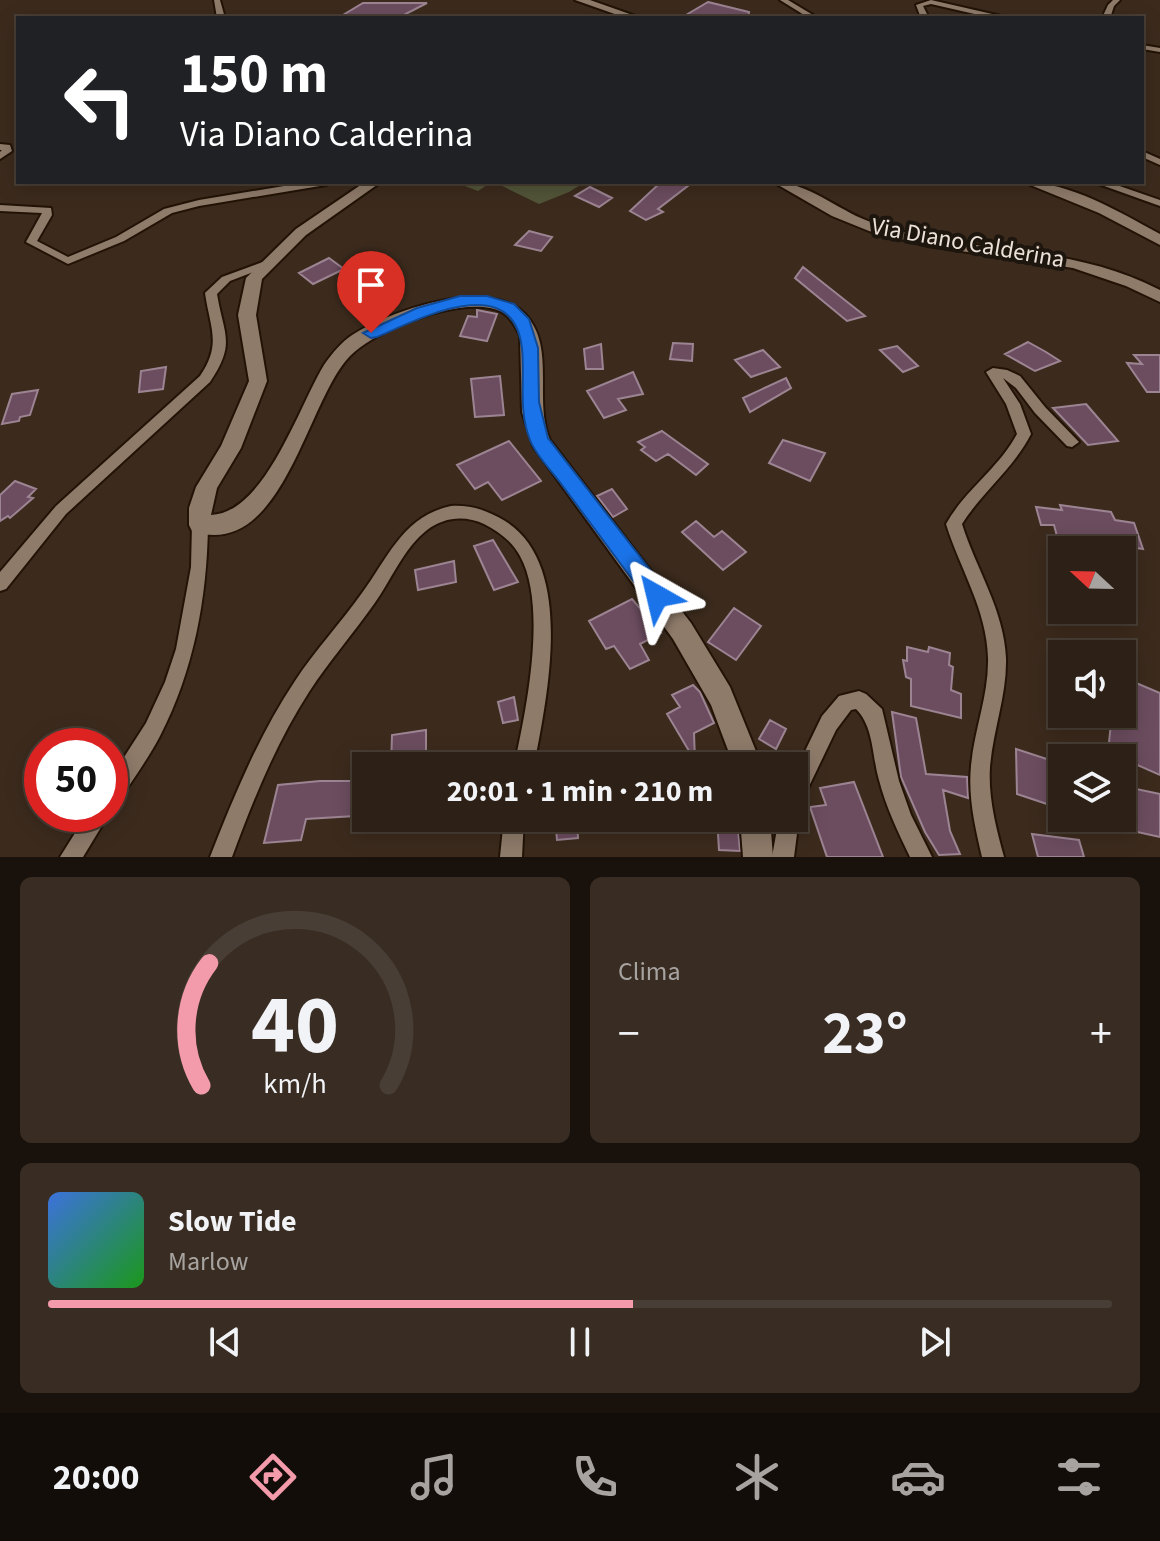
<!DOCTYPE html>
<html lang="it">
<head>
<meta charset="utf-8">
<style>
  body { margin:0; font-family:"Source Sans 3",sans-serif; background:#392d23; color:#f1f3f6; height:100vh; display:flex; flex-direction:column; font-size:30px; white-space:nowrap }
  * { box-sizing:border-box; margin:0 }
  p { font-size:26px; color:#a7a3a1 }
  .icon { flex:none; width:44px; height:44px; fill:none; stroke:currentColor; stroke-width:2; stroke-linecap:round; stroke-linejoin:round }
  .map { position:relative; height:857px; overflow:hidden }
  .panel { display:flex; flex-direction:column; gap:20px; padding:20px; background:#19120c; flex:1 }
  .panel>* { flex:none }
  .guide { position:absolute; left:16px; top:16px; width:1128px; height:168px; border-radius:0px; box-shadow:0 4px 20px #0003,0 0 0 2px #483e35; background:#202124; color:#fff; overflow:hidden }
  .needle { width:52px; rotate:292deg }
  .controls { position:absolute; left:1048px; top:536px; display:grid; gap:16px }
  .controls a { display:grid; place-items:center; width:88px; height:88px; border-radius:0px; background:#2d2016; box-shadow:0 4px 20px #0003,0 0 0 2px #483e35; font-size:40px }
  .speed { position:absolute; left:24px; top:728px; display:flex; gap:16px; font-size:40px; font-weight:700; text-align:center }
  .speed>* { display:grid; place-content:center; width:104px; height:104px; border-radius:50%; background:#2d2016; box-shadow:0 4px 20px #0003,0 0 0 2px #483e35; line-height:1 }
  .speed .limit { border:12px solid #d22; background:#fff; color:#111 }
  .pin { position:absolute; display:grid; place-items:center; width:68px; height:68px; color:#fff; margin:-82px -34px; border-radius:50% 50% 50% 0; rotate:-45deg; box-shadow:0 0 8px #0007 }
  .pin .icon { rotate:45deg }
  .me { position:absolute; width:88px; margin:-44px; rotate:323deg; stroke-linejoin:round; filter:drop-shadow(0 0 6px #0008) }
  .turn { display:flex; align-items:center; gap:28px; height:168px; padding:0 32px; font-size:36px }
  .turn .icon { width:104px; height:104px; stroke-width:2.5 }
  .turn b { display:block; font-size:56px; line-height:68px }
  .big { font-size:60px; font-weight:700; line-height:1.1 }
  .panel .tile { flex:1; display:flex; flex-direction:column; justify-content:center; gap:12px; min-width:0; padding:0 28px; border-radius:12px; background:#392d23 }
  .panel .dial { align-items:center; gap:0 }
  .dial svg { height:208px; overflow:visible; fill:none; stroke:#483e35; stroke-width:7; stroke-linecap:round; text-anchor:middle }
  .dial text { fill:#f1f3f6; stroke:none }
  .song { display:flex; align-items:center; gap:24px }
  .cover { width:96px; height:96px; border-radius:12px; background:linear-gradient(135deg,hsl(220 70% 55%),hsl(120 70% 35%)) }
  .played { height:8px; border-radius:4px; background:linear-gradient(90deg,#f39aab 55%,#483e35 55%) }
  .keys { display:flex; justify-content:space-around; direction:ltr }
  .heat { display:flex; justify-content:space-between; align-items:center; font-size:44px; direction:ltr }
  .panel .tiles { flex:1; display:grid; gap:20px; grid-template-columns:1fr 1fr }
  .tile:last-child { grid-column:span 2 }
  .trip { position:absolute; left:352px; top:752px; width:456px; height:80px; border-radius:0px; background:#2d2016; box-shadow:0 4px 20px #0003,0 0 0 2px #483e35; font-weight:700; line-height:80px; text-align:center }
  .tab-bar { display:flex; height:128px; justify-content:space-around; align-items:center; background:#120d09; color:#a7a3a1 }
  .tab-bar .icon { width:56px; height:56px }
  .tab-bar .active { color:#f39aab }
  .tab-bar b { font-size:36px; color:#f1f3f6 }
  .map>svg:first-child { display:block }
  .green { fill:#525538 }
  .building { fill:#6c4d60; stroke:#9c8492; stroke-width:2 }
  .lines { fill:none; stroke-linecap:round; stroke-linejoin:round }
  .street-casing { stroke:#221306; stroke-width:4 }
  .secondary-casing { stroke:#221306; stroke-width:4 }
  .street { fill:#8f7b6a; fill-rule:evenodd }
  .secondary { fill:#8f7b6a; fill-rule:evenodd }
  .route { fill:#1a73e8; stroke:#114b97; stroke-width:2 }
  .labels { text-anchor:middle; dominant-baseline:central; stroke-width:8; stroke-linejoin:round; paint-order:stroke }
  .far-street-label { font-size:24px; fill:#ece1d8; stroke:#1d160f }
</style>
</head>
<body>
<div class="map">
<svg width="1160" height="857" viewBox="0 0 1160 857">
  <rect width="100%" height="100%" fill="#3c2b1d"/>
  <path class="green" d="M469 182H585L569 192 539 204 498 184 490 183 478 191 465 186Z"/>
  <path class="building" d="M708 2 749 12 748 18H681Z
    M363 3H427L398 18H338Z
    M661 182H693L658 209 663 212 646 220 630 211Z
    M590 187 612 198 599 207 575 196Z
    M529 231 552 237 541 251 515 245Z
    M329 258 344 269 313 284 299 273Z
    M803 267 865 316 847 321 795 278Z
    M477 310 497 314 487 341 460 336 468 316 477 317Z
    M1028 342 1046 352 1060 361 1035 371 1005 354Z
    M673 343 693 344 692 361 670 359Z
    M601 344 603 369H586L584 349Z
    M897 346 918 366 903 372 880 350Z
    M763 350 780 367 751 377 735 360Z
    M1134 355H1160V392H1147L1127 363 1142 364Z
    M166 367 163 389 139 392 141 371Z
    M633 372 643 394 618 399 626 410 604 418 587 391Z
    M500 376 504 415 475 417 471 379Z
    M786 378 791 388 750 412 743 398Z
    M38 390 30 415 20 417 19 421 2 424 12 394Z
    M1086 404 1118 441 1088 445 1053 408Z
    M662 431 680 444 708 464 696 475 668 454 656 461 641 450 645 447 638 442Z
    M783 440 825 453 810 481 769 463Z
    M509 441 541 481 502 500 488 482 475 489 457 465Z
    M15 481 36 489 28 497 33 498 10 518 8 516 0 521V495Z
    M612 489 627 509 613 517 597 496Z
    M1060 505 1111 512 1115 520 1134 523 1143 549 1123 546 1125 550 1060 548 1054 525H1041L1036 507 1062 510Z
    M696 521 714 537 722 531 746 552 723 570 682 532Z
    M493 540 518 582 494 590 474 546Z
    M454 561 456 582 418 590 415 570Z
    M632 599 661 633 640 644 649 660 630 669 614 646 606 649 589 621Z
    M734 608 761 626 736 660 708 642Z
    M907 647 928 652 929 647 950 653 949 665 953 667 951 690 961 694V718L911 706V679L906 677 903 660 907 661Z
    M1122 677 1160 693V775L1108 752 1112 714H1122Z
    M693 685 700 692 714 723 694 733 695 761 667 714 680 707 672 695Z
    M514 697 518 720 503 723 498 702Z
    M892 712 916 718 926 774 967 777 968 798 943 790 950 831 960 854 939 855 925 832 901 777Z
    M770 720 786 729 776 749 759 739Z
    M426 730V766H391L392 735Z
    M1016 749 1062 764V809L1017 794Z
    M320 781H356L355 816 306 819 301 840 264 843 278 785Z
    M854 782 883 857H827L810 807 826 805 820 788Z
    M1122 786 1160 794V837L1128 830 1122 806Z
    M555 818H577L578 838 557 840Z
    M717 818H737L740 851 719 850Z
    M1032 834 1079 840 1084 857H1038Z"/>
  <g class="lines">
    <defs>
      <path id="street" d="M214 0H220L225 18H217Z
        M780 0H788L818 18H809Z
        M931 0 1001 16 1005 18H992L931 4 923 6 929 18H921L916 5Z
        M1113 0H1120L1114 6 1110 18H1102L1108 5Z
        M1142 45 1160 48V52L1142 49Z
        M0 144 10 145 12 151 0 159V152L2 150H0Z
        M1142 151 1160 159V165L1142 157Z
        M308 182H331L326 185 199 206 172 213 124 241 68 264 26 242 42 213 0 211V205L51 208 52 215 37 241 68 257 116 237 164 209 199 200Z
        M1093 182H1108L1160 200V206Z
        M268 260 274 263 272 265 230 281 217 294C224 336 236 343 210 382L66 514 6 589 0 591V572L56 506 200 376C222 344 210 328 205 293L207 291 222 277Z
        M993 368 1007 370 1020 376 1045 407 1079 442 1072 447 1067 446 1035 413 1016 388 1003 378 1020 404 1031 434C1013 469 982 492 962 524 976 569 1004 610 1006 658 1007 695 993 730 990 767 988 797 996 828 1004 857H982C975 827 968 797 971 766 974 730 989 695 988 658 987 610 960 569 946 524 965 490 999 468 1017 434L1006 404 986 372Z
        M451 506C468 505 483 509 498 517 578 557 547 696 534 766H514C526 712 548 606 520 556 513 542 498 531 484 524 465 515 444 517 427 530 403 549 392 579 374 604 353 634 329 661 309 692 276 743 253 800 232 857H210C234 796 259 735 295 681 315 650 341 623 362 593 388 558 403 516 451 506Z
        M200 519 206 521 208 525C207 598 194 670 160 736 148 759 131 782 117 804L110 807V779L146 723 165 682 176 649 191 567 192 525 194 521Z
        M859 691 866 694 882 709 899 781 911 815 932 857H910C898 832 886 807 879 780 872 756 874 727 856 709L851 710 836 730 801 803 794 806V774L822 716 839 696Z
        M794 810 799 818 794 857H772L779 818H794Z
        M87 814H109L83 857H60Z
        M504 818H524L522 857H500Z"/>
      <path id="secondary" d="M575 0H590L641 18H626Z
        M365 182H381L306 235 262 279 256 315 267 381 241 448 217 488 211 515C265 513 299 406 324 365 331 355 338 346 348 338 386 311 497 272 530 320 554 353 534 403 550 440L691 623 730 687 762 766H734L711 705 673 639 533 446 522 412 520 336C516 327 511 317 502 312 466 293 376 329 350 356 306 401 283 562 192 531L189 525V508L196 487 221 446 249 381 238 315 246 278 296 229Z
        M773 182C808 182 836 209 868 221 965 256 1066 241 1160 290V302L1126 286 1073 268 928 246 869 231 832 216Z
        M1023 182C1071 182 1119 212 1160 234V245L1099 213Z
        M740 818H770L773 857H743Z"/>
    </defs>
    <use href="#street" class="street-casing"/>
    <use href="#secondary" class="secondary-casing"/>
    <use href="#street" class="street"/>
    <use href="#secondary" class="secondary"/>
  </g>
  <path class="route" d="M460 296H487L514 304 529 319 538 348 539 402 548 438 665 589 668 596 665 602 657 605 649 602C620 563 591 524 562 485 552 471 536 456 530 440 518 410 525 380 522 349 514 269 419 319 377 337L371 338 363 333 417 308Z"/>
  <g class="labels">
    <g class="far-street-label">
      <text transform="translate(968 243) rotate(10)">Via Diano Calderina</text>
    </g>
  </g>
</svg>
<div class="controls">
<a><svg class="needle" viewBox="-14 -14 28 28"><path d="M0-13l5 13h-10z" fill="#e53935"/><path d="M0 13l5-13h-10z" fill="#a7a3a1"/></svg></a>
<a><svg class="icon" aria-label="sound" viewBox="0 0 24 24"><path d="M4 9h4l5-4v14l-5-4H4zM17 9q2 3 0 6"/></svg></a>
<a><svg class="icon" aria-label="layers" viewBox="0 0 24 24"><path d="M12 4l9 5-9 5-9-5zM3 14l9 5 9-5"/></svg></a>
</div>
<div class="speed"><div class="limit">50</div></div>
<div class="pin" style="left:371px;top:333px;background:#d93025"><svg class="icon" aria-label="arrive" viewBox="0 0 24 24"><path d="M6 21V4h12l-3 4 3 4H6"/></svg></div>
<svg class="me" style="left:657px;top:596px" viewBox="-20 -20 40 40"><path d="M0-17L14 15 0 8-14 15z" fill="#1a73e8" stroke="#fff" stroke-width="4"/></svg>
<div class="trip">20:01 · 1 min · 210 m</div>
<div class="guide">
<div class="turn"><svg class="icon" aria-label="left" viewBox="0 0 24 24"><path d="M17 20v-9H6M10 6l-5 5 5 5"/></svg><div><b>150 m</b>Via Diano Calderina</div></div>
</div>
</div>
<section class="panel">
<div class="tiles">
<div class="tile dial"><svg viewBox="0 0 100 80">
<path d="M14 69A42 42 0 1 1 86 69"/>
<path d="M14 69A42 42 0 0 1 17 22" stroke="#f39aab"/>
<text x="50" y="56" font-size="32" font-weight="700">40</text>
<text x="50" y="72" font-size="11">km/h</text>
</svg></div>
<div class="tile"><p>Clima</p>
<div class="heat"><a>−</a><b class="big">23°</b><a>+</a></div>
</div>
<div class="tile">
<div class="song"><i class="cover"></i><div><b>Slow Tide</b><p>Marlow</p></div></div>
<div class="played"></div>
<div class="keys"><svg class="icon" aria-label="previous" viewBox="0 0 24 24"><path d="M18 5L8 12l10 7zM5 5v14"/></svg><svg class="icon" aria-label="pause" viewBox="0 0 24 24"><path d="M8 5v14M16 5v14"/></svg><svg class="icon" aria-label="next" viewBox="0 0 24 24"><path d="M6 5l10 7-10 7zM19 5v14"/></svg></div>
</div>
</div>
</section>
<nav class="tab-bar">
<b>20:00</b>
<svg class="icon active" aria-label="directions" viewBox="0 0 24 24"><path d="M12 3l9 9-9 9-9-9zM9 14v-3h6M13 9l2 2-2 2"/></svg>
<svg class="icon" aria-label="music" viewBox="0 0 24 24"><path d="M9 18V5l10-2v13"/><circle cx="6" cy="18" r="3"/><circle cx="16" cy="16" r="3"/></svg>
<svg class="icon" aria-label="phone" viewBox="0 0 24 24"><path d="M5 4h4l2 5-3 2q2 4 5 5l2-3 5 2v4C11 20 4 13 5 4z"/></svg>
<svg class="icon" aria-label="climate" viewBox="0 0 24 24"><path d="M12 3v18M4 7l16 10M4 17L20 7"/></svg>
<svg class="icon" aria-label="car" viewBox="0 0 24 24"><path d="M5 17H2v-5l4-1 3-4h7l3 4 3 1v5h-3M9 17h6M6 11h13"/><circle cx="7" cy="17" r="2"/><circle cx="17" cy="17" r="2"/></svg>
<svg class="icon" aria-label="filters" viewBox="0 0 24 24"><path d="M4 7h16M4 17h16"/><circle cx="9" cy="7" r="2"/><circle cx="15" cy="17" r="2"/></svg>
</nav>
</body>
</html>
